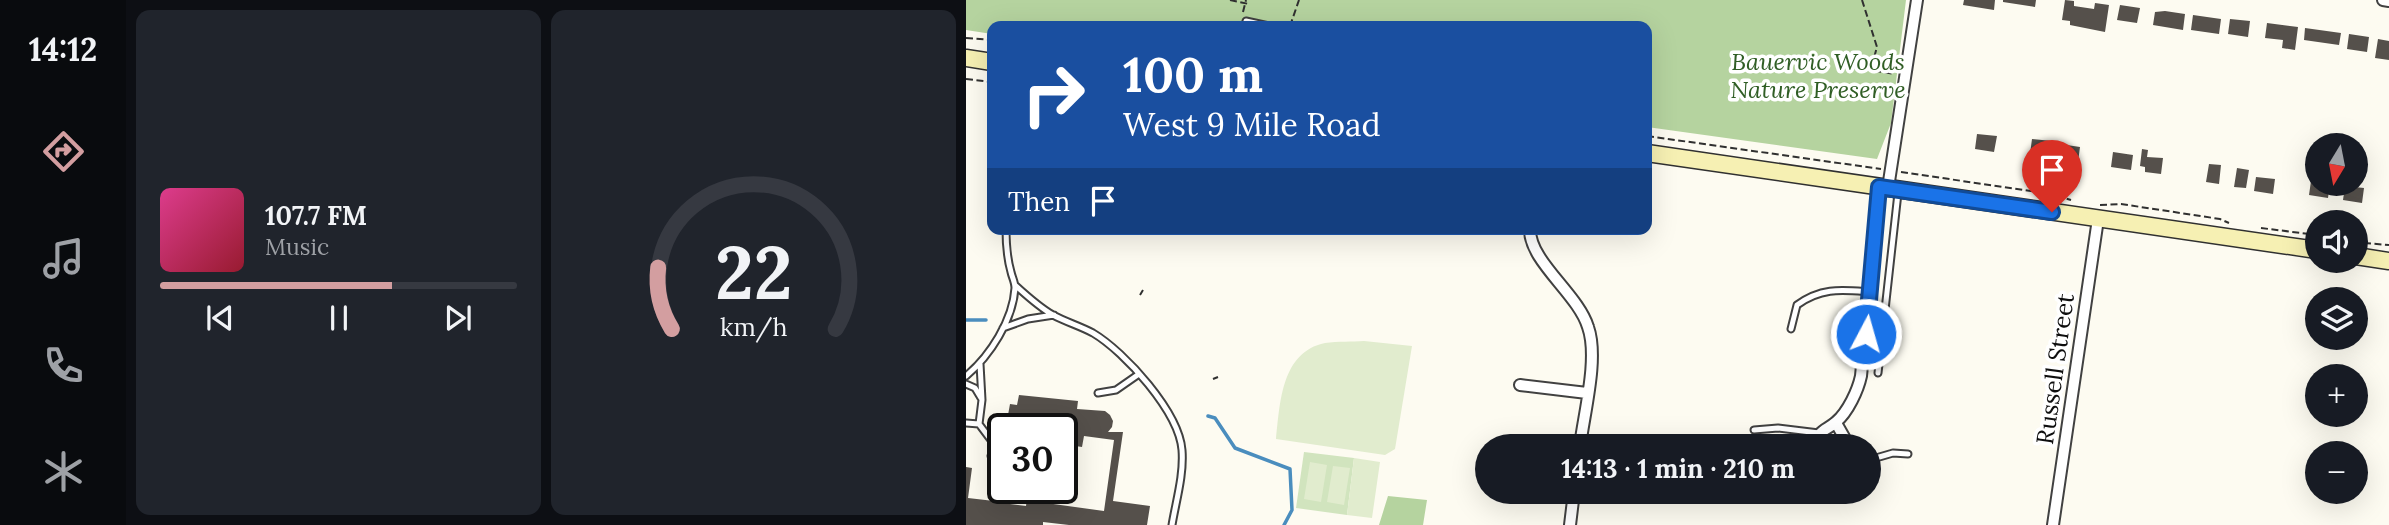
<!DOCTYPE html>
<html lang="en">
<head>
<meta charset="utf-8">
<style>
  body { margin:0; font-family:Lora,serif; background:#20242c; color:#f1f3f6; height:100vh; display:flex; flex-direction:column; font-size:26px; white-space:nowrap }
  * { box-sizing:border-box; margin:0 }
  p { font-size:23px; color:#9ea1a6 }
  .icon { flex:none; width:38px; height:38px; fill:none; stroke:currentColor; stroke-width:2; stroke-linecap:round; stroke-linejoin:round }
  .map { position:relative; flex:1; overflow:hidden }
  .panel { display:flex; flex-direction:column; gap:10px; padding:10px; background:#0d0f14; width:840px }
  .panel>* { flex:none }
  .top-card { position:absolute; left:21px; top:21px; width:665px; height:214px; border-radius:14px; box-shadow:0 7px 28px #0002; background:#1a4fa0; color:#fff; overflow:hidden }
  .needle { width:46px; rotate:190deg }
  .controls { position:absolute; left:1339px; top:133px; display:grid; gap:14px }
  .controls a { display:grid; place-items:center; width:63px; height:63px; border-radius:50%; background:#171b24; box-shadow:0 7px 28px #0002; font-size:35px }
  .speed { position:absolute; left:21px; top:413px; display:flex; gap:14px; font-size:35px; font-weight:700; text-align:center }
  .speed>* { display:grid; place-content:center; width:91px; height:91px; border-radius:50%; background:#171b24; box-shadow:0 7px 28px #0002; line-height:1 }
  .speed .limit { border:4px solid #111; border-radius:10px; background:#fff; color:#111 }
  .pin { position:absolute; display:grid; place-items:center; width:60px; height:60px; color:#fff; margin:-72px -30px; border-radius:50% 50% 50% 0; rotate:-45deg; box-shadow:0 0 7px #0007 }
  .pin .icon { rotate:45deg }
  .me { position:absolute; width:77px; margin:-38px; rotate:6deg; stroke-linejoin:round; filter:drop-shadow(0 0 5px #0008) }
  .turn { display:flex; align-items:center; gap:24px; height:147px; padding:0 21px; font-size:32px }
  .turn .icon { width:91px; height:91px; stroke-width:2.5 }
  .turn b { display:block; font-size:49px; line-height:60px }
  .then { display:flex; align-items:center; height:66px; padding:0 21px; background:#0003; gap:14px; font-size:26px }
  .panel .card { flex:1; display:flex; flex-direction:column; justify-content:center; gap:10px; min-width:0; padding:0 24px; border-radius:14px; background:#20242c }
  .panel .dial { align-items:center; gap:0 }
  .dial svg { height:182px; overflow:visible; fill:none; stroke:#363941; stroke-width:7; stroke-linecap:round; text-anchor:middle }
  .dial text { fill:#f1f3f6; stroke:none }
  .song { display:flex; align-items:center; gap:21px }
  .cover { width:84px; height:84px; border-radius:10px; background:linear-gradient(135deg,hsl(330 70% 55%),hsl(350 70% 35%)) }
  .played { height:7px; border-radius:4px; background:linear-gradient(90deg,#d39ea0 65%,#363941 65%) }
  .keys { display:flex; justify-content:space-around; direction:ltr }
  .panel .tiles { flex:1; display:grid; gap:10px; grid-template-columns:repeat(2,1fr) }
  .trip { position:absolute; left:509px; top:434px; width:406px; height:70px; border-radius:35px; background:#171b24; box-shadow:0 7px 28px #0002; font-weight:700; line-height:70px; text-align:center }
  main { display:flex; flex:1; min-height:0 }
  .dock { display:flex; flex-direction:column; width:126px; justify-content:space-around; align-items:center; background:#090b0e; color:#9ea1a6 }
  .dock .icon { width:49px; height:49px }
  .dock .active { color:#d39ea0 }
  .dock b { font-size:32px; color:#f1f3f6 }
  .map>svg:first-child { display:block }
  .green { fill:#d1e4be }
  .forest { fill:#b5d39f }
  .pitch { fill:#e1ecce }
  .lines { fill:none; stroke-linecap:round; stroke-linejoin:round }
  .stream { stroke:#4a8dbe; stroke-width:3.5 }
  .building { fill:#55504b }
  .service-casing { stroke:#414141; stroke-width:9 }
  .minor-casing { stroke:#414141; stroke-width:14 }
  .secondary-casing { stroke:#303030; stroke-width:19 }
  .path { stroke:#303030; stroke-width:2; stroke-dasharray:7 3.5; stroke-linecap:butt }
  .service { stroke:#fff; stroke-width:5 }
  .minor { stroke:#fff; stroke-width:10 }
  .secondary { stroke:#f6f0b3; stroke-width:16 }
  .route-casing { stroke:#114b97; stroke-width:18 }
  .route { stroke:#1a73e8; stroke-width:12 }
  .labels { text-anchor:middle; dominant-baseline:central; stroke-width:7; stroke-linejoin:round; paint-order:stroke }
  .park-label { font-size:24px; font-style:italic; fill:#305e25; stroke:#fff }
  .street-label { font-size:24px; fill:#0e0e0e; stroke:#fff }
</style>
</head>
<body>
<main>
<nav class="dock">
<b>14:12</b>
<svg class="icon active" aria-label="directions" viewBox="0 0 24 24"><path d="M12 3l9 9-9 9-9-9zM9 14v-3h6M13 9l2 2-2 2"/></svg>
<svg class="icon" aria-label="music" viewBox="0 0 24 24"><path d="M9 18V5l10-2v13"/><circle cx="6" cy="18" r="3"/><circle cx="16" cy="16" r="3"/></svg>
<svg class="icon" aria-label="phone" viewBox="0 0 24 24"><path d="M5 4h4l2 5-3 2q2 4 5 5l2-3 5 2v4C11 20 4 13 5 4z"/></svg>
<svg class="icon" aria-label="climate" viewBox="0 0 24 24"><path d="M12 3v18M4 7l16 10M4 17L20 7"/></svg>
</nav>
<section class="panel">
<div class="tiles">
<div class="card">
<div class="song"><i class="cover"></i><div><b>107.7 FM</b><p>Music</p></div></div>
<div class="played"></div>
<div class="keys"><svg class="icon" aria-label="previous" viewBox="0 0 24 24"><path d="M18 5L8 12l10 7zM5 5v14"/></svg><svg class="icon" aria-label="pause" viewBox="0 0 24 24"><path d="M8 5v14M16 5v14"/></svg><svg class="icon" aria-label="next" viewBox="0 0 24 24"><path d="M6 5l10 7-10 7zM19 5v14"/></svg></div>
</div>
<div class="card dial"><svg viewBox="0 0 100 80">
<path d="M14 69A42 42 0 1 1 86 69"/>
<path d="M14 69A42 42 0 0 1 8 42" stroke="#d39ea0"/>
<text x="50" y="56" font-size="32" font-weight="700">22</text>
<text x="50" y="72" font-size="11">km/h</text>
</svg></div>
</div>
</section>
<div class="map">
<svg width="1423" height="525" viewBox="0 0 1423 525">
  <rect width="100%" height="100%" fill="#fdfbf1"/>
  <path class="green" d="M338 452 388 458 381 515 330 508Z"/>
  <path class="forest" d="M0 0H940L925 123 911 159 681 127V26H26V34L0 30Z
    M422 496 461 500 457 525H413Z"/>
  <path class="pitch" d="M398 341 446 346 429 449 419 455 310 439C314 404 315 352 359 343 372 341 386 342 398 341Z
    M388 458 414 462 406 518 381 515Z
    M344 462 361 465 355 502 338 499Z
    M367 466 384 468 378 505 361 502Z"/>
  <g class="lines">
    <path class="stream" d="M0 320H20
      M242 416 249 418 269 448 324 469 326 510 318 525"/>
  </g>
  <path class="building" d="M998 0H1029L1028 10 997 5Z
    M1037 0H1070L1069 7 1037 2Z
    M1099 0 1108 1V6L1128 9 1129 3 1143 5 1139 32 1104 25V21L1096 20Z
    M1154 5 1174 8 1171 23 1151 20Z
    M1199 11 1219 14 1217 30 1187 25 1189 12Z
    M1227 15 1255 19 1253 34 1225 30Z
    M1264 19 1284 21 1282 37 1262 34Z
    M1301 23 1332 27 1329 50 1316 48 1317 40 1299 38Z
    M1339 28 1375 33 1373 45 1338 40Z
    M1383 34 1403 37 1401 52 1381 49Z
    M1412 39 1423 41V60L1409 58Z
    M1011 134 1031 136 1028 152 1009 149Z
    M1066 139 1086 141 1084 157 1064 154Z
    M1094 144 1114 147 1112 162 1092 159Z
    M1176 149 1182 150 1181 157 1197 158 1195 174 1179 172V167L1174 166Z
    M1147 152 1167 155 1165 170 1145 167Z
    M1243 164 1255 165 1253 184 1240 182Z
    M1271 168 1283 170 1280 188 1268 187Z
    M1290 177 1309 179 1307 194 1288 191Z
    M1345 181H1351V184H1364L1362 198 1343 195Z
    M1379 186 1398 188 1396 203 1377 200Z
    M53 395 112 401 111 409 139 411 144 415 147 421 146 427 142 432H157L147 501 184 506 181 525H103L77 522V525H0V467L6 468 2 498 28 501 29 494 37 496 36 503 60 506 62 488H82L80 503 138 511 148 440 118 436 116 447 103 445 102 454 96 453V429H48L50 416 42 415 44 404 51 405Z"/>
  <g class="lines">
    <defs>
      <path id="service" d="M280 21 303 26
        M49 285C61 296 73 307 87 315 100 322 114 326 127 333 159 352 213 412 216 450 218 475 210 501 206 525
        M37 328 62 319 88 315
        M825 329 831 305C856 287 876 290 904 292
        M912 373 932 193
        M0 376C24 356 47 320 49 288 49 282 46 277 45 272 41 258 40 244 40 229
        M0 384 9 388 15 398
        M132 393 150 390 173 374
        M0 423 13 424 16 400 14 364
        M13 424 28 444
        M788 430 812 428 853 433
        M28 444 25 456 30 462 37 463
        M903 460 927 453 942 454"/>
      <path id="minor" d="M1417 0 1423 1
        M922 188 951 0
        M564 229C563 261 612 294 622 327 633 358 618 413 614 446
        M554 385 621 393
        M870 423 878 437 877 446
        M850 446C852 429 860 431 870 422 882 412 892 390 895 376L913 187
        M604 525 608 492
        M1087 525 1132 219"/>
      <path id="secondary" d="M0 58 26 62
        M681 153 1351 250
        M1390 256 1423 261"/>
    </defs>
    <use href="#service" class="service-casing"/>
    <use href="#minor" class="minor-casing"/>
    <use href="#secondary" class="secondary-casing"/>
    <path class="path" d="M264 0 283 4
      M896 0 911 47 906 65 910 71 929 74
      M277 12 280 0
      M324 26 333 0
      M0 38 26 40
      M0 79 26 82
      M681 136 915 169
      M935 172 1085 194 1105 200
      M1134 205 1155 204 1254 219 1263 223
      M1295 228 1351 235
      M1398 243 1423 245
      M174 295 177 290
      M247 379 252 377"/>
    <use href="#service" class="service"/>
    <use href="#minor" class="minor"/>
    <use href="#secondary" class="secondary"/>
  </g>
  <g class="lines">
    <defs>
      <path id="route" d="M900 334 913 187 1086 212"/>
    </defs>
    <use href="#route" class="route-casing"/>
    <use href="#route" class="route"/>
  </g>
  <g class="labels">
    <g class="park-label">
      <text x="852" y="61">Bauervic Woods<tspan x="852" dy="28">Nature Preserve</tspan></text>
    </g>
    <g class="street-label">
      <text transform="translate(1089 369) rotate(-82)">Russell Street</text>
    </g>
  </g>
</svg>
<div class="controls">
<a><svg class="needle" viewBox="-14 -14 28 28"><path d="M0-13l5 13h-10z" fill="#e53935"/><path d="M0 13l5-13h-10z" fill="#9ea1a6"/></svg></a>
<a><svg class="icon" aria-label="sound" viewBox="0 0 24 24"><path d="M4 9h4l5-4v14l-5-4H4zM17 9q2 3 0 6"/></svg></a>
<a><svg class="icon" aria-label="layers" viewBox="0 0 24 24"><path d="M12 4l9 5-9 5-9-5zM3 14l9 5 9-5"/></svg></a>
<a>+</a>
<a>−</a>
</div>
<div class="speed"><div class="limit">30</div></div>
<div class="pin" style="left:1086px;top:212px;background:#d93025"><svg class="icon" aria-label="arrive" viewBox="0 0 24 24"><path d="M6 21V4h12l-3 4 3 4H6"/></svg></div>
<svg class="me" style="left:900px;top:334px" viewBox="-20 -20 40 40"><circle r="17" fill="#1a73e8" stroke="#fff" stroke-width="3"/><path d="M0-11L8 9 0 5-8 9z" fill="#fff"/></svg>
<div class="trip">14:13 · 1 min · 210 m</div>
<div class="top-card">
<div class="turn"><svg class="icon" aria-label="right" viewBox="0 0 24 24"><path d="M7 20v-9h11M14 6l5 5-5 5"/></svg><div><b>100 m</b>West 9 Mile Road</div></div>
<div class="then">Then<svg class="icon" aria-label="arrive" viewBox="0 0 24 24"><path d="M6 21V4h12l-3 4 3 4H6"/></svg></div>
</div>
</div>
</main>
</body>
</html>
